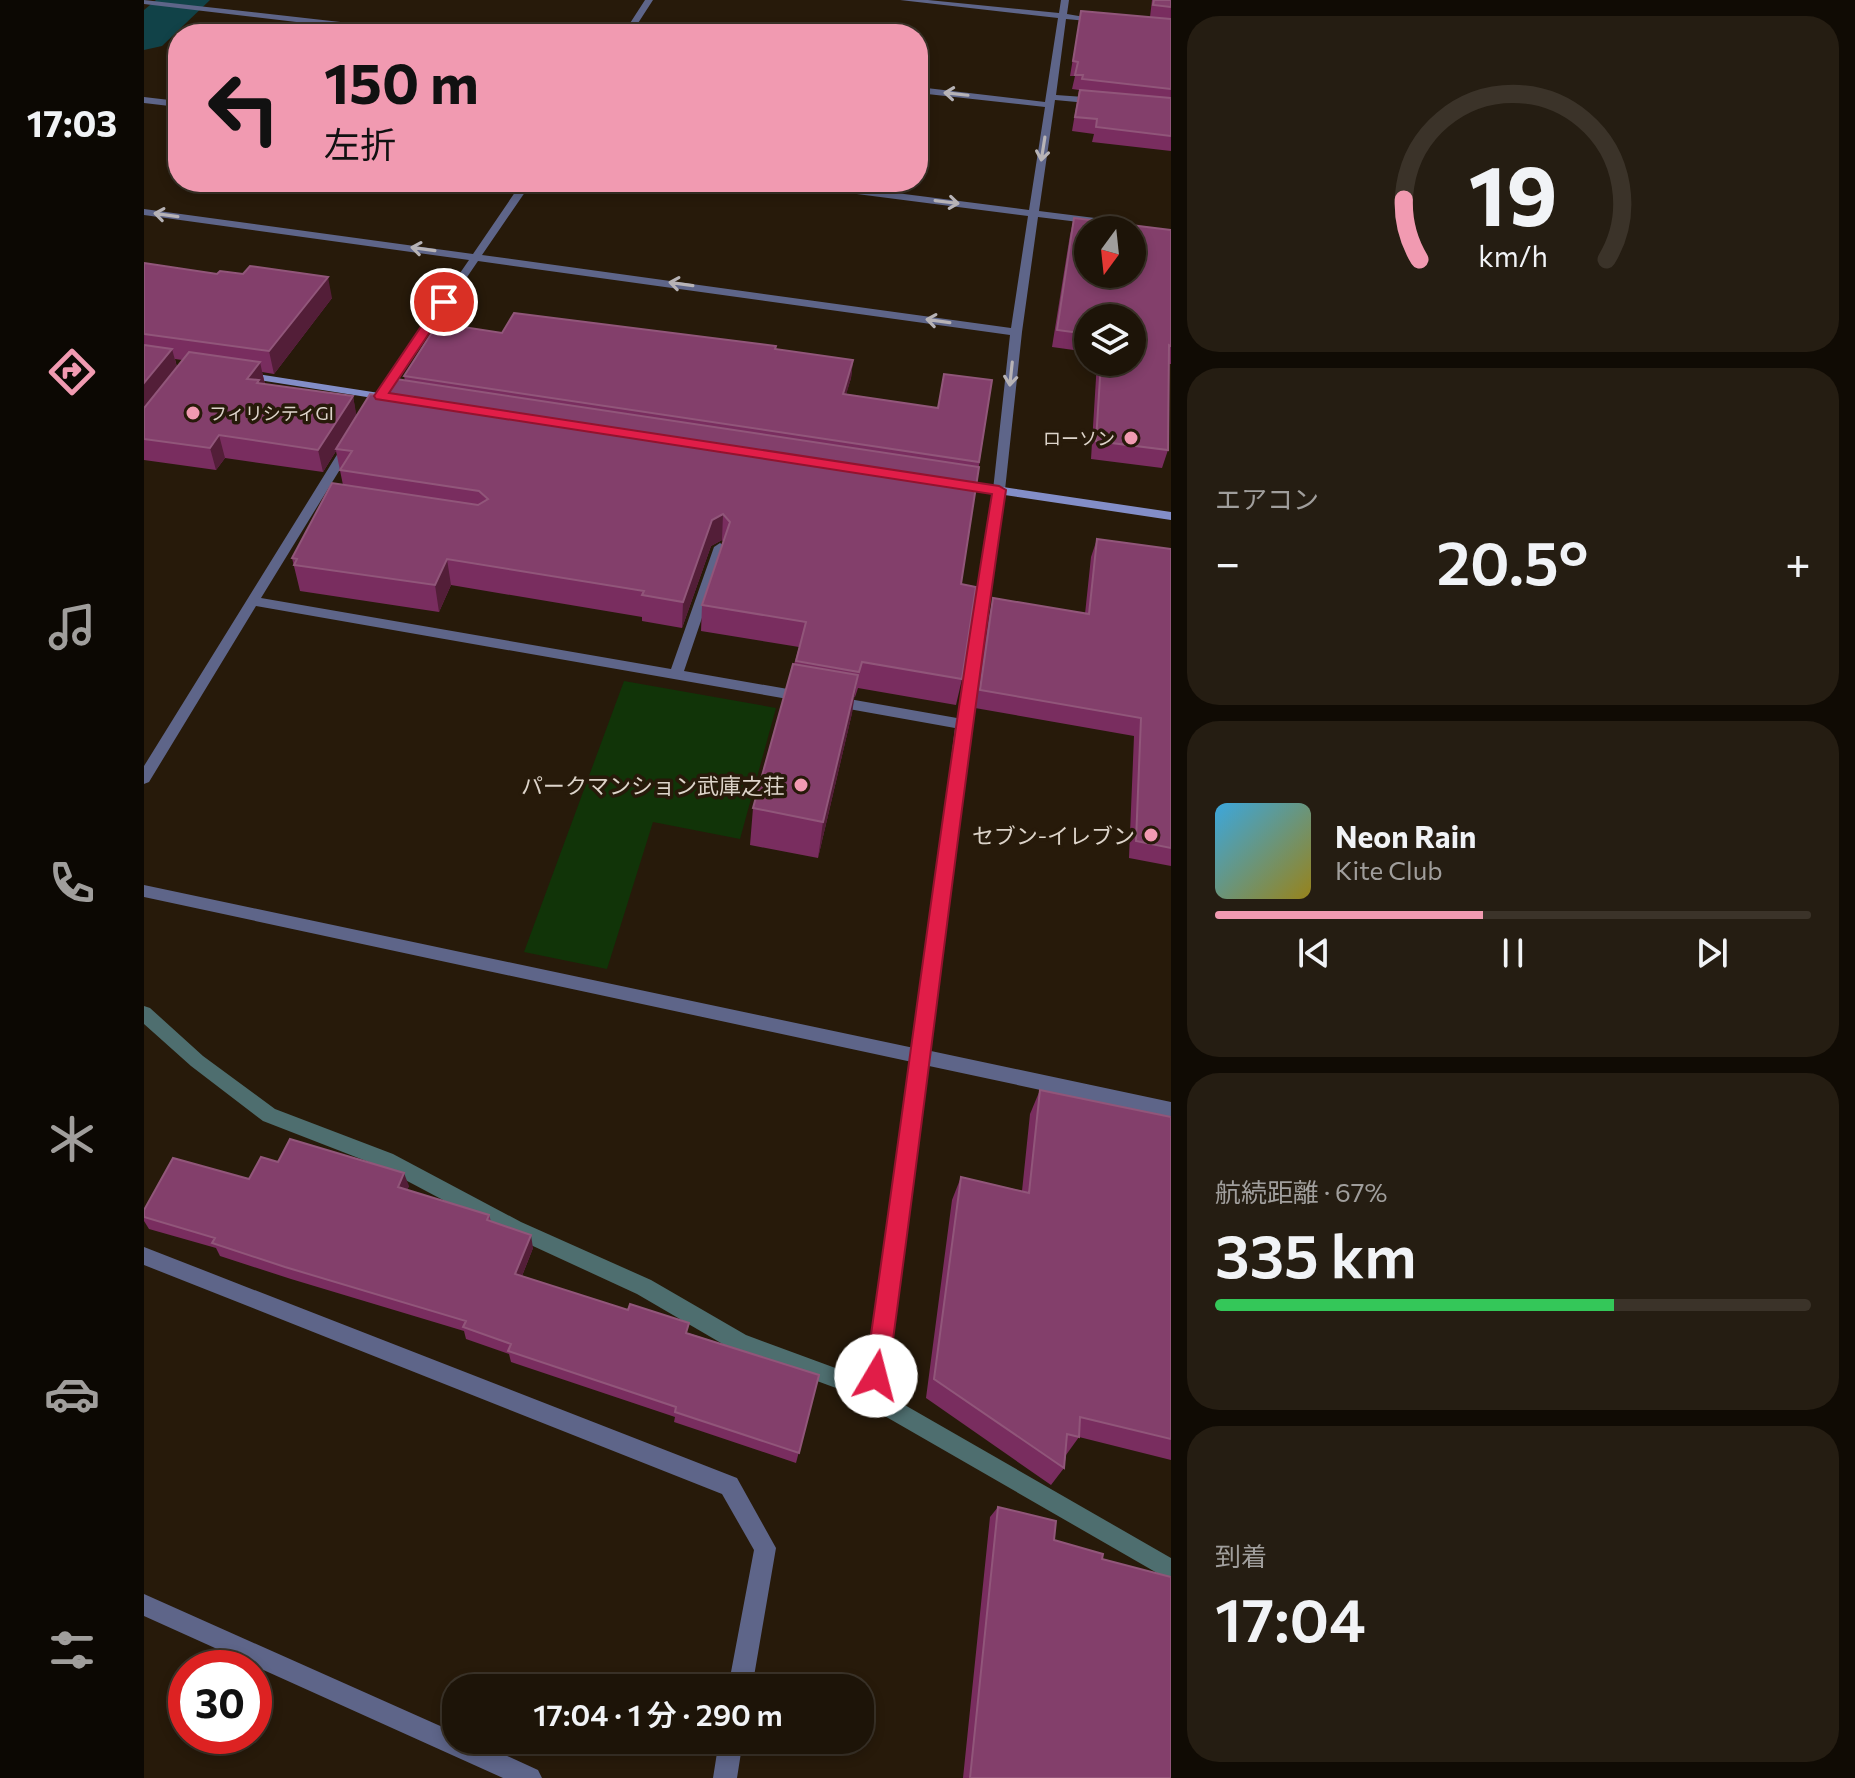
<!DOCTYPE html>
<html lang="ja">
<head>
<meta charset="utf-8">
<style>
  body { margin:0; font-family:Commissioner,"Noto Sans JP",sans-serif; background:#251d12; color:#f1f3f6; height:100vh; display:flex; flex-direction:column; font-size:30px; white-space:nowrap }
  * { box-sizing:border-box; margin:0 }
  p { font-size:26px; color:#a09e9c }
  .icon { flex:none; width:44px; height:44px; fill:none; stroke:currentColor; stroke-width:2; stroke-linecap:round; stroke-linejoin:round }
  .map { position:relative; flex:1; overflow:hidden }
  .side { display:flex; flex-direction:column; gap:16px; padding:16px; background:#100b04; width:684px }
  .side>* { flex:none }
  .guide { position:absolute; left:24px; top:24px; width:760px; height:168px; border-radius:32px; box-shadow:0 4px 12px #0003,0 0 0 2px #3b3329; background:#f19ab1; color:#111; overflow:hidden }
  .needle { width:52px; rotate:195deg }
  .fabs { position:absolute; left:930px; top:216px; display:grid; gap:16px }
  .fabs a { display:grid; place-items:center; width:72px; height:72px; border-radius:50%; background:#1d1408; box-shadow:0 4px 12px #0003,0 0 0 2px #3b3329; font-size:40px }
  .speed { position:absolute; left:24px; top:1650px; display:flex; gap:16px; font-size:40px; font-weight:700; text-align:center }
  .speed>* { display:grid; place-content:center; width:104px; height:104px; border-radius:50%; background:#1d1408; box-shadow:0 4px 12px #0003,0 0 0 2px #3b3329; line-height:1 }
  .speed .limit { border:12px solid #d22; background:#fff; color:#111 }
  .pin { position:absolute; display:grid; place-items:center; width:68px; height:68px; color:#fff; margin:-34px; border:4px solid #fff; border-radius:50%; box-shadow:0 2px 8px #0007 }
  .me { position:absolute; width:88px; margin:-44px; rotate:8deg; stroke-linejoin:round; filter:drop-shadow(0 0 6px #0008) }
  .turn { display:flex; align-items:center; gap:28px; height:168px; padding:0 24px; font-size:36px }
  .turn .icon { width:104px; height:104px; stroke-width:2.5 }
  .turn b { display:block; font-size:56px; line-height:68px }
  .big { font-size:60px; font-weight:600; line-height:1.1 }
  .side .card { flex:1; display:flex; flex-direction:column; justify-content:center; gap:12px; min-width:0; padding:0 28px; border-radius:32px; background:#251d12 }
  .side .dial { align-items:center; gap:0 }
  .dial svg { height:208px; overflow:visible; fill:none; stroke:#3b3329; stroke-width:7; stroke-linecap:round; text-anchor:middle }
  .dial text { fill:#f1f3f6; stroke:none }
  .song { display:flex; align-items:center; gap:24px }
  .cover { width:96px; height:96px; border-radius:12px; background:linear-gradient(135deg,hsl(200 70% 55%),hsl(50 70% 35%)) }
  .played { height:8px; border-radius:4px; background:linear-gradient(90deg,#f19ab1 45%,#3b3329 45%) }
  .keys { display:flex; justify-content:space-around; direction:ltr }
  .heat { display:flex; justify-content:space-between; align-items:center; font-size:44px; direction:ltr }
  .charge { height:12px; border-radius:6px; background:linear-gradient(90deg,#34c759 67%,#3b3329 0) }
  .trip { position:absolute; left:298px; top:1674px; width:432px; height:80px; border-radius:32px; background:#1d1408; box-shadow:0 4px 12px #0003,0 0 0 2px #3b3329; font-weight:600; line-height:80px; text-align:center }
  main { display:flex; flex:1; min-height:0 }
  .menu { display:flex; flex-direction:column; width:144px; justify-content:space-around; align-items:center; background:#0c0803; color:#a09e9c }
  .menu .icon { width:56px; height:56px }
  .menu .selected { color:#f19ab1 }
  .menu b { font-size:36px; color:#f1f3f6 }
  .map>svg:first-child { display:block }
  .green { fill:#113408 }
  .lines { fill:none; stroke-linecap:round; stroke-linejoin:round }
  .stream { fill:#4e6e6f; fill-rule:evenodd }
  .river { fill:#114248; fill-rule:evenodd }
  .street { fill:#5e6589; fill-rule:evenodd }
  .secondary { fill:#838ec8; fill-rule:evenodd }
  .wall { fill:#792d5f; fill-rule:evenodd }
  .shaded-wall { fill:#531e38 }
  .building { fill:#833f6b; stroke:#91567a; stroke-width:2; fill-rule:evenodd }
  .oneway { stroke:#b7b3b6 }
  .route { fill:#e11d48; stroke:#92132f; stroke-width:2 }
  .poi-dot { fill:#f19ab1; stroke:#271a0a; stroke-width:3 }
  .labels { text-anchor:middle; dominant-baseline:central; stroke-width:7; stroke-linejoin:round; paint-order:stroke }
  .far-poi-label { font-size:18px; fill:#ddd4ca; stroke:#271a0a; text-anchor:start }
  .poi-label { font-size:22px; fill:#ddd4ca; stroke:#271a0a; text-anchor:end }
</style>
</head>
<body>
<main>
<nav class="menu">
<b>17:03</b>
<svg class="icon selected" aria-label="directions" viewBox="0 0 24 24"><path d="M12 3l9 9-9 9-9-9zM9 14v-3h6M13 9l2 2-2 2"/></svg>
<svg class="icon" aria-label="music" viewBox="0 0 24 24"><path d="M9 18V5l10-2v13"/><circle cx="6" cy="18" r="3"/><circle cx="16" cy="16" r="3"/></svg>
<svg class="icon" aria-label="phone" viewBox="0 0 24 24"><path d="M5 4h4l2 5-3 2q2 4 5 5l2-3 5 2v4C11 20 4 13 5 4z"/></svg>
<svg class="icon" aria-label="climate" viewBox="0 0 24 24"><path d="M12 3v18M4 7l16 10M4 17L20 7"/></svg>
<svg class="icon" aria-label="car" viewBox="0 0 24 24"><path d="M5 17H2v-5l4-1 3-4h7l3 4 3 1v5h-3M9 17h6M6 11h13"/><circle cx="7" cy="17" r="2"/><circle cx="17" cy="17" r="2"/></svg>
<svg class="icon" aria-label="filters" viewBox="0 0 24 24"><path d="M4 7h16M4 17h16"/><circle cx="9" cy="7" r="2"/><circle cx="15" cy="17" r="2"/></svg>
</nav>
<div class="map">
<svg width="1027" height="1778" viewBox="0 0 1027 1778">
  <rect width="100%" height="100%" fill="#271a0a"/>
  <path class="green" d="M480 681 632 708 596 839 509 822 463 969 380 952Z"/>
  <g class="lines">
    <path class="stream" d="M0 1006 6 1008 59 1056 131 1109 249 1154 377 1222 507 1280 602 1335 705 1373 1027 1558V1581L692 1388 589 1350 493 1294 363 1234 235 1166 119 1121 47 1066 0 1024Z"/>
    <path class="river" d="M12 0H66L18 46 0 50V10Z"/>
    <path class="street" d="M0 0 276 31 280 34H254L0 4Z
      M501 0H509L487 34H479Z
      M756 0H784L915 13 917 0H925L923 14 958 20 954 22 922 19 912 95 954 98 959 101 954 104 911 100 895 211 951 218 956 221 951 224 894 217 878 332 861 490 826 724 787 1051 1027 1102V1118L785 1066 742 1376 739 1383 732 1386 725 1383 722 1376 768 1062 0 897V885L770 1048 811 728 688 706 681 701 688 696 813 718 849 490 866 335 334 261 230 414 226 416 220 412 325 260 0 215V209L329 254 378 182H388L338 255 867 328 884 216 643 185 638 182H666L885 210 901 107 774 93V87L901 102 914 18Z
      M0 97 34 101V107L0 103Z
      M205 441 211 445 117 598 527 669 570 547 576 543 582 547 540 671 661 692 668 697 661 702 112 606 5 782 0 784V766L199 445Z
      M0 1247 593 1478 632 1548 608 1688H584L610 1550 578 1494 0 1265Z
      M0 1594 312 1733V1740H328L394 1770 398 1778H359L0 1616Z
      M575 1740H599L593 1778H569Z"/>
    <path class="secondary" d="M100 372 248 395 254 398 248 401 96 377V373Z
      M812 480 1027 512V520L808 487V481Z"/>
  </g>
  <path class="wall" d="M1008 0H1027V151L948 142 950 134 928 131 935 90 928 89 931 76H926L937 11 1006 17Z
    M930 218 1027 230V364H1024V450L1018 468 947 459 953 362H988L944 318V352L908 347 926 235Z
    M0 263 188 298 130 374 118 372 121 384 209 396 212 416 261 381 260 376 358 333 632 346V349L709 360 707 378 702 394 794 408 848 380 817 584 818 679 812 705 714 688 711 697H710L708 713 674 858 606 845 609 808 655 647 557 631 558 605 579 542 578 540 567 546 538 628 498 621V617L307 585 295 612 156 591 148 558 199 485 192 451 179 472 81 458 72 470 0 460ZM31 359 38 360 33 367Z
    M953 539 1027 549V866L985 858 990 736 831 708 845 616 849 598 941 614 947 557Z
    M896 1090 1027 1117V1460L935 1437 922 1455 920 1468 907 1485 782 1398 808 1200 817 1177 878 1191 886 1114Z
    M134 1162 265 1186 263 1190 345 1215 347 1221 389 1248 378 1276 544 1333 675 1375 652 1463 530 1422 531 1417 367 1362 365 1354 322 1339 320 1331 147 1279 76 1256 72 1248 5 1229 0 1221V1210L105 1179Z
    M854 1507 910 1540 958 1559 1027 1778H819L846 1517Z"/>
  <path class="shaded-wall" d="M184 277 188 298 130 374 125 351Z
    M28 349 34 371 0 414V383Z
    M709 360 707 378 697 412 699 394Z
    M116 362 121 385 117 390 103 379Z
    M209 396 213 418 192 449V451L179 472 174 450Z
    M75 435 81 458 72 470 66 448Z
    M579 514 578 540 567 546 538 628 539 602 568 520Z
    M303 559 307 585 295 612 291 585Z
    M714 675 708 713 674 858 679 822Z
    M260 1173 265 1186 258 1200 254 1187Z
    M387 1235 389 1248 374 1286 371 1274Z"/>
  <path class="building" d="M1010 0H1027V7L1009 5Z
    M937 11 1027 19V89L938 79 939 75H931L934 62 929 61Z
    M313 28 370 34H307Z
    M936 90 1027 98V136L952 127 953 119 931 117Z
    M930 218 1027 230V346L1025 345 1024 450 952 441 957 362H988V318H944V334L913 330ZM944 230H988V274H944Z
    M0 263 73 274 76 271 99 274 106 266 184 277 125 351 0 334Z
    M370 313 632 346 631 349 709 360 699 394 794 408 800 374 848 380 835 462 260 376 294 323 358 333Z
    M0 345 28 349 0 383Z
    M45 352 116 362 103 379 115 380 113 383 209 396 174 450 75 435 66 448 0 439V408Z
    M252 379 835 467 817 584 832 587 818 679 718 662 715 672 652 661 662 622 558 605 586 522 579 514 568 520 539 602 498 595 500 591 303 559 291 585 150 565 153 559 148 558 188 483 334 505 344 499 335 491 196 470 208 451 192 449 226 394 240 396Z
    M953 539 1027 549V848L992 841 997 718 836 690 849 598 945 614Z
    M649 664 714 675 679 822 609 808Z
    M896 1090 1027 1117V1439L936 1417 935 1437 923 1434 920 1468 790 1379 817 1177 885 1193Z
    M146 1139 260 1173 254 1187 345 1215 343 1220 387 1235 371 1274 484 1310 486 1304 545 1323 542 1333 675 1375 655 1453 531 1412 532 1407 364 1351 367 1344 319 1327 322 1321 141 1267 68 1243 71 1238 0 1217V1210L29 1158 105 1179 117 1157 134 1162Z
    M854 1507 912 1521 910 1540 959 1554 958 1559 1027 1577V1778H826Z"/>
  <defs><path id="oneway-shaft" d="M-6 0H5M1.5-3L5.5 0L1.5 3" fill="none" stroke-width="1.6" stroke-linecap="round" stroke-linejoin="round" transform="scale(2)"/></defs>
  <g class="oneway">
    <use href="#oneway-shaft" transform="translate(812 94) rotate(-174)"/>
    <use href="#oneway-shaft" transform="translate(899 149) rotate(99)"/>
    <use href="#oneway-shaft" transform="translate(803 202) rotate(7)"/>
    <use href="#oneway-shaft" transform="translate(22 215) rotate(-172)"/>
    <use href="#oneway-shaft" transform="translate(279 249) rotate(-172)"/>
    <use href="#oneway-shaft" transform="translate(537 284) rotate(-172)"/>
    <use href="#oneway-shaft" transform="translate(794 321) rotate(-172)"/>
    <use href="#oneway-shaft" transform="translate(867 374) rotate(96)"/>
  </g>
  <path class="route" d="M300 299 306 302 245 393 855 486 862 490C818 785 785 1081 744 1376L740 1384 732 1387 724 1384 721 1376C764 1082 800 787 848 494L232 399 230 396 295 300Z"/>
  <g class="poi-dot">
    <circle cx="49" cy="413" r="8"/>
    <circle cx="987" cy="438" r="8"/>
    <circle cx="657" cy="785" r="8"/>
    <circle cx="1007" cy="835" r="8"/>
  </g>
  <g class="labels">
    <g class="far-poi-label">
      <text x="65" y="413">フィリシティGI</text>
      <text x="971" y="438" text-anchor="end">ローソン</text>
    </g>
    <g class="poi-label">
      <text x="641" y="785">パークマンション武庫之荘</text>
      <text x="991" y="835">セブン-イレブン</text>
    </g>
  </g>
</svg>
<div class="fabs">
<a><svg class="needle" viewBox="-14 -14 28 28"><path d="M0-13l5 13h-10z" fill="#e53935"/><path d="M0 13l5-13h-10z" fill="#a09e9c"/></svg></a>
<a><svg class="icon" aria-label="layers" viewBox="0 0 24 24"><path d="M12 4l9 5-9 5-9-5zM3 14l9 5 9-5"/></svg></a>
</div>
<div class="speed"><div class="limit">30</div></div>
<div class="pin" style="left:300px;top:302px;background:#d93025"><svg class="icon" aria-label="arrive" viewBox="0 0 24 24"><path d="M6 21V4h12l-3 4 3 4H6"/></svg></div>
<svg class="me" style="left:732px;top:1376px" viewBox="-20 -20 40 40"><circle r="19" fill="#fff"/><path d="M0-13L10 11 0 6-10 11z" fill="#e11d48"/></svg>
<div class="trip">17:04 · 1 分 · 290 m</div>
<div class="guide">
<div class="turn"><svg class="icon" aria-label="left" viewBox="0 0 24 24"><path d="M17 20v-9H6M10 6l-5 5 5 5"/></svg><div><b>150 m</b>左折</div></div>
</div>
</div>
<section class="side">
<div class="card dial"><svg viewBox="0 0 100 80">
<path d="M14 69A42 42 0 1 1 86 69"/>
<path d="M14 69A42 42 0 0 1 8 46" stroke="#f19ab1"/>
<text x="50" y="56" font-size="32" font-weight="700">19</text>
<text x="50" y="72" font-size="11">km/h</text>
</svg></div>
<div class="card"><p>エアコン</p>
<div class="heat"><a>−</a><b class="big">20.5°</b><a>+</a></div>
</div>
<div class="card">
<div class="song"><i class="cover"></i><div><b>Neon Rain</b><p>Kite Club</p></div></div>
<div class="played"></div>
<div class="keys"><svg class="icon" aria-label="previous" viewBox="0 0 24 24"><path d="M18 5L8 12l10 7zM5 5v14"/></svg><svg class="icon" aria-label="pause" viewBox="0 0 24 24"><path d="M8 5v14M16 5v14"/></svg><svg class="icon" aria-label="next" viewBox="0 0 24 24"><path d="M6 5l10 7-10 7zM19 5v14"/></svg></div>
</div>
<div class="card"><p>航続距離 · 67%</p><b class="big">335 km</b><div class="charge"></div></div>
<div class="card"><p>到着</p><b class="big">17:04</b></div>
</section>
</main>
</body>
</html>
